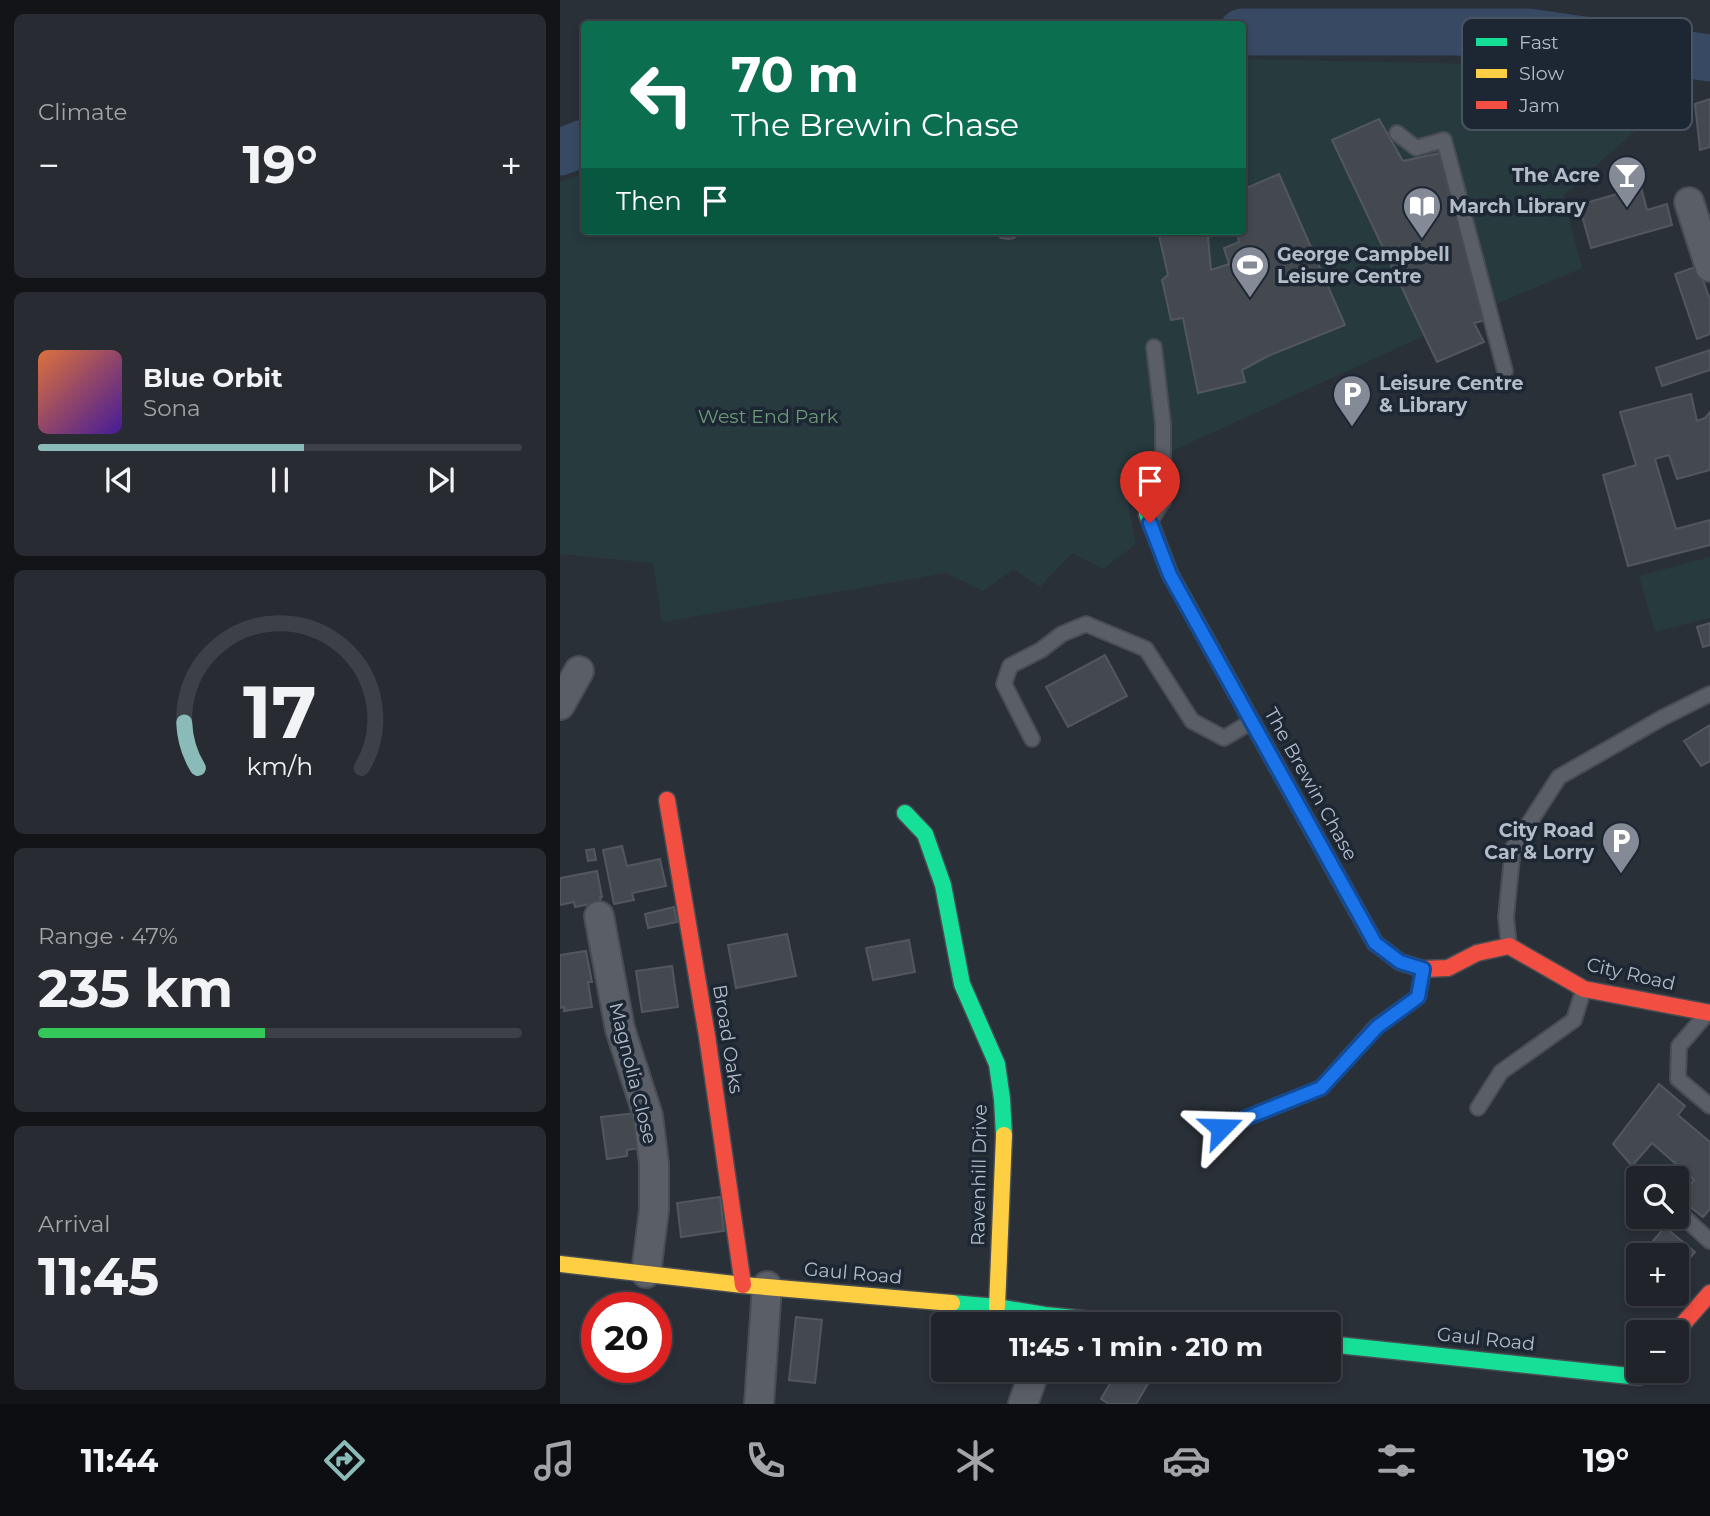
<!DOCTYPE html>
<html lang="en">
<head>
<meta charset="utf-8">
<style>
  body { margin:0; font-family:Montserrat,sans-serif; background:#282c32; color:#f1f3f6; height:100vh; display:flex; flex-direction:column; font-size:26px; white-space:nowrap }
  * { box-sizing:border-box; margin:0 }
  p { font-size:23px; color:#a2a4a8 }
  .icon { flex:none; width:38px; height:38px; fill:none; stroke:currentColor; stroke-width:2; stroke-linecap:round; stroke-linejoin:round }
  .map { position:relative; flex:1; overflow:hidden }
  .details { display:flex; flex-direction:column; gap:14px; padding:14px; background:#121417; width:560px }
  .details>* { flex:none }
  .guide { position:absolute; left:21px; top:21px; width:665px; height:214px; border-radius:7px; box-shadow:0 4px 10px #0003,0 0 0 2px #3d4147; background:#0b6e4f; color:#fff; overflow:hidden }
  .fabs { position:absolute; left:1066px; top:1166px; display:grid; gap:14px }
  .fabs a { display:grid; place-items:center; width:63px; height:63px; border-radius:7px; background:#20242a; box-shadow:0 4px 10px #0003,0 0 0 2px #3d4147; font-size:35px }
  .speed { position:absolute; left:21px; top:1292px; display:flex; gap:14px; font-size:35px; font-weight:700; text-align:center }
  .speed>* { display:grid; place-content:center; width:91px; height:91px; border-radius:50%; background:#20242a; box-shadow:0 4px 10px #0003,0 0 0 2px #3d4147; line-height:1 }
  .speed .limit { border:10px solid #d22; background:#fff; color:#111 }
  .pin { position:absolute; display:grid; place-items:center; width:60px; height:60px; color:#fff; margin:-72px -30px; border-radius:50% 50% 50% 0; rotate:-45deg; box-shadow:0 0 7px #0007 }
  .pin .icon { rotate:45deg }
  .me { position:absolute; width:77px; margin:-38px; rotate:68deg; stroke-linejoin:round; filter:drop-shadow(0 0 5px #0008) }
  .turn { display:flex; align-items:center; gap:24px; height:147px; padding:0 35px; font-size:32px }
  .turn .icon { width:91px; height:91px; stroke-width:2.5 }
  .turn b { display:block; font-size:49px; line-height:60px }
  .then { display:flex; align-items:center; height:66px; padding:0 35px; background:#0003; gap:14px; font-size:26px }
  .big { font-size:52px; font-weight:700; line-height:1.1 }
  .details .tile { flex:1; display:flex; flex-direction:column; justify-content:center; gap:10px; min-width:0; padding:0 24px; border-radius:10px; background:#282c32 }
  .details .dial { align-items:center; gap:0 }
  .dial svg { height:182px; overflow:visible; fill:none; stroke:#3d4147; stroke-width:7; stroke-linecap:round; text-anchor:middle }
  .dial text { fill:#f1f3f6; stroke:none }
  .song { display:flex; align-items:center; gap:21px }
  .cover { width:84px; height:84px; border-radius:10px; background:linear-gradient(135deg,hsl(20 70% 55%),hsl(260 70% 35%)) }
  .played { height:7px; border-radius:4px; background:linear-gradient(90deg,#8bbbb9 55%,#3d4147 55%) }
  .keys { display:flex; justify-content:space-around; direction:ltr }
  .heat { display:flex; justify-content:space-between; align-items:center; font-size:38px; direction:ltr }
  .charge { height:10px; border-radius:5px; background:linear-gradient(90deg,#34c759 47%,#3d4147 0) }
  .trip { position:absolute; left:371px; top:1312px; width:410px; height:70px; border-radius:7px; background:#20242a; box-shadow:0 4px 10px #0003,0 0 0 2px #3d4147; font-weight:700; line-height:70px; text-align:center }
  .dock { display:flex; height:112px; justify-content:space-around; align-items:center; background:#0d0e11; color:#a2a4a8 }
  .dock .icon { width:49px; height:49px }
  .dock .active { color:#8bbbb9 }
  .dock b { font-size:32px; color:#f1f3f6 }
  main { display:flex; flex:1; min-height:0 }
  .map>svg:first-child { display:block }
  .green { fill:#273a3e }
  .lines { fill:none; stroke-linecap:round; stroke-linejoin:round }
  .river { stroke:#384963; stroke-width:47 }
  .building { fill:#444950; stroke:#52575f; stroke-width:2 }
  .lane-casing { stroke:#484c53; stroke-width:18 }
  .street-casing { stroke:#484c53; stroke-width:32 }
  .fast-casing { stroke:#484c53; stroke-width:19 }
  .slow-casing { stroke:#484c53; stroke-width:19 }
  .jam-casing { stroke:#484c53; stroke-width:19 }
  .lane { stroke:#5a5e66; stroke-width:14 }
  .street { stroke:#5a5e66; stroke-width:28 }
  .fast { stroke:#16e098; stroke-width:16 }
  .slow { stroke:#ffcf43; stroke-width:16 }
  .jam { stroke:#f24e42; stroke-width:16 }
  .route-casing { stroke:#114b97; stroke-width:18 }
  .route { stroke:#1a73e8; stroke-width:12 }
  .labels { text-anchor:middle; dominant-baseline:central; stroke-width:7; stroke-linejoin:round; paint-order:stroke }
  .poi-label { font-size:19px; font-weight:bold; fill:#b4bcc9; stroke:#1d2633; text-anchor:start }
  .park-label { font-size:19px; fill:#6b9a76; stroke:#1d2633 }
  .street-label { font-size:19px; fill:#b4bcc9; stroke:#1d2633 }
  .key { fill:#1d2633; stroke:#4a5360; stroke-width:2 }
  .key-label { font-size:19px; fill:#b4bcc9 }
</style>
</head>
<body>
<main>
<section class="details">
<div class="tile"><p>Climate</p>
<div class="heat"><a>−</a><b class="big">19°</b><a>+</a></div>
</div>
<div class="tile">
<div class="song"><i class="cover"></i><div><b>Blue Orbit</b><p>Sona</p></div></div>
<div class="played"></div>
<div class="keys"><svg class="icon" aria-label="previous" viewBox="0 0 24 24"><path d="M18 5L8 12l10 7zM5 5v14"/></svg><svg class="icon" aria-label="pause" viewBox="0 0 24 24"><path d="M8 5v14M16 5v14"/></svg><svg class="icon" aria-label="next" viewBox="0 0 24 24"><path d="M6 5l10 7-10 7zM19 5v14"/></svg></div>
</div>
<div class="tile dial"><svg viewBox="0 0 100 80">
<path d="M14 69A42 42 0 1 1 86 69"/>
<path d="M14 69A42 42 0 0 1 8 49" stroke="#8bbbb9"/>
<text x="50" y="56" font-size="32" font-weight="700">17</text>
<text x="50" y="72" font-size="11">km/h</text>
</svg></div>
<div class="tile"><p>Range · 47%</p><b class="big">235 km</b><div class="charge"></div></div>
<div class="tile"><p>Arrival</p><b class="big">11:45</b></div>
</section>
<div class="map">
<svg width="1150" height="1404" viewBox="0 0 1150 1404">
  <rect width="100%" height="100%" fill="#2a3038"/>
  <path class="green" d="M683 59 968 65 1130 81 1003 196 1022 268 908 316 601 456 561 470 576 544 543 569 512 553 480 587 453 569 423 591 386 573 102 622 93 563 0 554V182L24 174V231H682Z
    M1150 557V618L1095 632 1079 576Z"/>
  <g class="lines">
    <path class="river" d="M682 32H968L1150 58
      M0 152 24 143"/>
  </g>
  <path class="building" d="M1150 99V147L1140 150 1135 104Z
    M819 119 843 161 880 153 926 320 914 323 924 342 877 362 772 140Z
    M719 174 785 325 708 356 682 370 685 382 638 393 623 318 611 320 602 280 608 275 598 231H668L669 233 648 237 651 270 669 264 664 248 679 242 677 231H682V190Z
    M1081 187 1087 210 1107 204 1112 225 1031 248 1019 205Z
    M434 231H460L454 238 449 239 441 238Z
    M1138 266 1150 300V334L1137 339 1115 274Z
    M1150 350V370L1102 386 1096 368Z
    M1131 394 1137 421 1145 418 1150 412V470L1117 479 1109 455 1095 459 1116 529 1150 520V545L1068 566 1043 475 1076 465 1060 412Z
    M1150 623V645L1143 647 1137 627Z
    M545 655 567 696 508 727 486 687Z
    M1150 725V761L1141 766 1124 741Z
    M62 846 67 866 100 859 106 886 72 893 74 900 54 904 43 850Z
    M34 849 36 860 28 861 26 850Z
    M37 871 42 897H40L41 902 15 907 14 902 0 905V878Z
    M114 907 117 922 88 928 85 914Z
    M227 934 236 976 176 988 168 945Z
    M349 940 355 972 313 980 306 948Z
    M26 951 32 982H28L32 1007 4 1011V1007L0 1008V955Z
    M112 966 118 1007 82 1012 76 971Z
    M1099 1084 1125 1106 1118 1115 1150 1142V1209L1143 1217 1119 1198 1134 1180 1092 1143 1072 1166 1053 1144Z
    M76 1113 81 1148 67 1150V1156L47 1159 41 1117Z
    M160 1197 164 1231 121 1237 117 1203Z
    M1105 1227 1135 1252 1116 1274V1255H1081Z
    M236 1317 262 1320 255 1383 229 1380Z
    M558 1370H596L576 1404H549L541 1399Z"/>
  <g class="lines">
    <defs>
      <path id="lane" d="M837 133 856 148 884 140 945 371
        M592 518 603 501V424L594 347
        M472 739 444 684 450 666 481 650 502 634 526 624 586 649 632 721 664 738 691 722
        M949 946 946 917 953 848 999 777 1102 718 1150 694
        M1145 1016 1119 1046 1118 1079 1150 1106
        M918 1108 941 1072 1014 1020 1023 991
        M661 1128 761 1088 816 1027 858 997 863 970
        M1116 1210 1150 1241"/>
      <path id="street" d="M1129 202 1150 267
        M0 705 19 671
        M39 916 60 1029 88 1116 94 1164V1210L86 1273
        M199 1404 207 1286
        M463 1404 475 1370"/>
      <path id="fast" d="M587 514 610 574 772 866
        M345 813 365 834 383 885 402 984 437 1064 442 1099 444 1135
        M392 1303 437 1307 485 1315 583 1325
        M768 1344 1079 1377"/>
      <path id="slow" d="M0 1264 183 1285 392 1303
        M437 1307 444 1135"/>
      <path id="jam" d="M107 800 147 1036 183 1285
        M772 866 815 943 840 962 863 969 888 968 917 953 949 946 1024 989 1150 1013
        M1116 1332 1150 1293"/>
    </defs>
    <use href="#lane" class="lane-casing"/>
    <use href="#street" class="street-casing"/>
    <use href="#fast" class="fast-casing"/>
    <use href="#slow" class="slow-casing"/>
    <use href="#jam" class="jam-casing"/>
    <use href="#lane" class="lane"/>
    <use href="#street" class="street"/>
    <use href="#fast" class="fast"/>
    <use href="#slow" class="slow"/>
    <use href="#jam" class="jam"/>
  </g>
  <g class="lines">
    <defs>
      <path id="route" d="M590 523 610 575 815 943 840 962 863 969 858 997 817 1027 761 1088 661 1128"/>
    </defs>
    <use href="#route" class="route-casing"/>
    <use href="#route" class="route"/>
  </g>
  <defs>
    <symbol id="bar-pin" viewBox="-11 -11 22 30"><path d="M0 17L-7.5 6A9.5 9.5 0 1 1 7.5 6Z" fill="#848b96" stroke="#1d2633"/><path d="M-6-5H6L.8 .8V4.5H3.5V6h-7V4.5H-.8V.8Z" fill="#fff"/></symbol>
    <symbol id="library-pin" viewBox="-11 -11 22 30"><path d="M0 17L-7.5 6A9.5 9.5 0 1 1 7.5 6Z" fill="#848b96" stroke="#1d2633"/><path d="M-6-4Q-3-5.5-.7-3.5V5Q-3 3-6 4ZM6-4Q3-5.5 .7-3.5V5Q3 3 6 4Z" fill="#fff"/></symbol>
    <symbol id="stadium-pin" viewBox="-11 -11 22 30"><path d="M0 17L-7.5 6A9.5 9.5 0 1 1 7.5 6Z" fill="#848b96" stroke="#1d2633"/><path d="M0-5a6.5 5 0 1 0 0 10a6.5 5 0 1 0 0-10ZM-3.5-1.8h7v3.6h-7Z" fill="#fff"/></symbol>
    <symbol id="parking-pin" viewBox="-11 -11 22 30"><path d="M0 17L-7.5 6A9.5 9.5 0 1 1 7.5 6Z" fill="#848b96" stroke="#1d2633"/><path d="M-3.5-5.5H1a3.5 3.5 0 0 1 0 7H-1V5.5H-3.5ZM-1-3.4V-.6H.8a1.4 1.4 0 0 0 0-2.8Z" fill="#fff"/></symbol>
  </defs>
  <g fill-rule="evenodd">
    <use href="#bar-pin" x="1045" y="153" width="44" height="60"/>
    <use href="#library-pin" x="840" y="184" width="44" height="60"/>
    <use href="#stadium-pin" x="668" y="243" width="44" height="60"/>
    <use href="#parking-pin" x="770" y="372" width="44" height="60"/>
    <use href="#parking-pin" x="1039" y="819" width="44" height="60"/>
  </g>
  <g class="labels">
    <g class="poi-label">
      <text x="1040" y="175" text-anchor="end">The Acre</text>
      <text x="889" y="206">March Library</text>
      <text x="717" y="254">George Campbell<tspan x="717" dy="22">Leisure Centre</tspan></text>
      <text x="819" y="383">Leisure Centre<tspan x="819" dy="22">&amp; Library</tspan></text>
      <text x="1034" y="830" text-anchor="end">City Road<tspan x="1034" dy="22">Car &amp; Lorry</tspan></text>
    </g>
    <g class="park-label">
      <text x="208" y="416">West End Park</text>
    </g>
    <g class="street-label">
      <text transform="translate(751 784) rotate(61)">The Brewin Chase</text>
      <text transform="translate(1071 974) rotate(13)">City Road</text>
      <text transform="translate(168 1039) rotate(81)">Broad Oaks</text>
      <text transform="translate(73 1073) rotate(76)">Magnolia Close</text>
      <text transform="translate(419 1175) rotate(-89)">Ravenhill Drive</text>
      <text transform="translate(293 1273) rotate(5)">Gaul Road</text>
      <text transform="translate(926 1339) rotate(6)">Gaul Road</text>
    </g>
  </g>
  <rect x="902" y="18" width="230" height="112" rx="10" class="key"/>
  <rect x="916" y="38" width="31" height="8" fill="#16e098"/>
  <rect x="916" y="69" width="31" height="9" fill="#ffcf43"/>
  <rect x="916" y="101" width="31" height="8" fill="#f24e42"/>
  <g class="key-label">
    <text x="959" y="49">Fast</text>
    <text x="959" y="80">Slow</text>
    <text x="959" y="112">Jam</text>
  </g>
</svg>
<div class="fabs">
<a><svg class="icon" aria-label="search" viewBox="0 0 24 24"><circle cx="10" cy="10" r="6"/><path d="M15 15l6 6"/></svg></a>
<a>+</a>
<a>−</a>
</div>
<div class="speed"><div class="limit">20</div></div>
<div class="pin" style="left:590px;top:523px;background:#d93025"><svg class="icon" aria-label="arrive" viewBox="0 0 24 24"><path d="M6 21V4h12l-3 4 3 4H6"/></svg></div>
<svg class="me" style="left:661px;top:1128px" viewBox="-20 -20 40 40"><path d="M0-17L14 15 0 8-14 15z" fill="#1a73e8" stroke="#fff" stroke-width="4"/></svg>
<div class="trip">11:45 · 1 min · 210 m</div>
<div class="guide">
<div class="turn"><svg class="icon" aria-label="left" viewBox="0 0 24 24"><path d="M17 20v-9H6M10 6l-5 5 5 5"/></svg><div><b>70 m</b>The Brewin Chase</div></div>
<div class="then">Then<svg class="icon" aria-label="arrive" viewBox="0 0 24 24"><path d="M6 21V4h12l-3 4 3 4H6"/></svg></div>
</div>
</div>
</main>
<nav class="dock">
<b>11:44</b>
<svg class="icon active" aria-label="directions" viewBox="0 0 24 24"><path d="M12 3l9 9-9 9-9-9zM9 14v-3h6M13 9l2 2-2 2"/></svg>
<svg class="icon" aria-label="music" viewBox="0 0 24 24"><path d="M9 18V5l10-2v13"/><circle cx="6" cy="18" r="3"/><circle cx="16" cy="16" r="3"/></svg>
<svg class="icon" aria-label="phone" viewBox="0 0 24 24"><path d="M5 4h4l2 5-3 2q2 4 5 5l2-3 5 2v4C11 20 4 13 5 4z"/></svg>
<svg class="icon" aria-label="climate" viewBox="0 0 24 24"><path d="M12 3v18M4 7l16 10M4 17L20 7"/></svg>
<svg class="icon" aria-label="car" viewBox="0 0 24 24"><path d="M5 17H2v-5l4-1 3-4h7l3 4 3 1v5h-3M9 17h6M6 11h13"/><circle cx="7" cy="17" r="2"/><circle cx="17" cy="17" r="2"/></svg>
<svg class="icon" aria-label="filters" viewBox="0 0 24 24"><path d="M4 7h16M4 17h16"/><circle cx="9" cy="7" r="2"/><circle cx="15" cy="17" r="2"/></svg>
<b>19°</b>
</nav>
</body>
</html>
